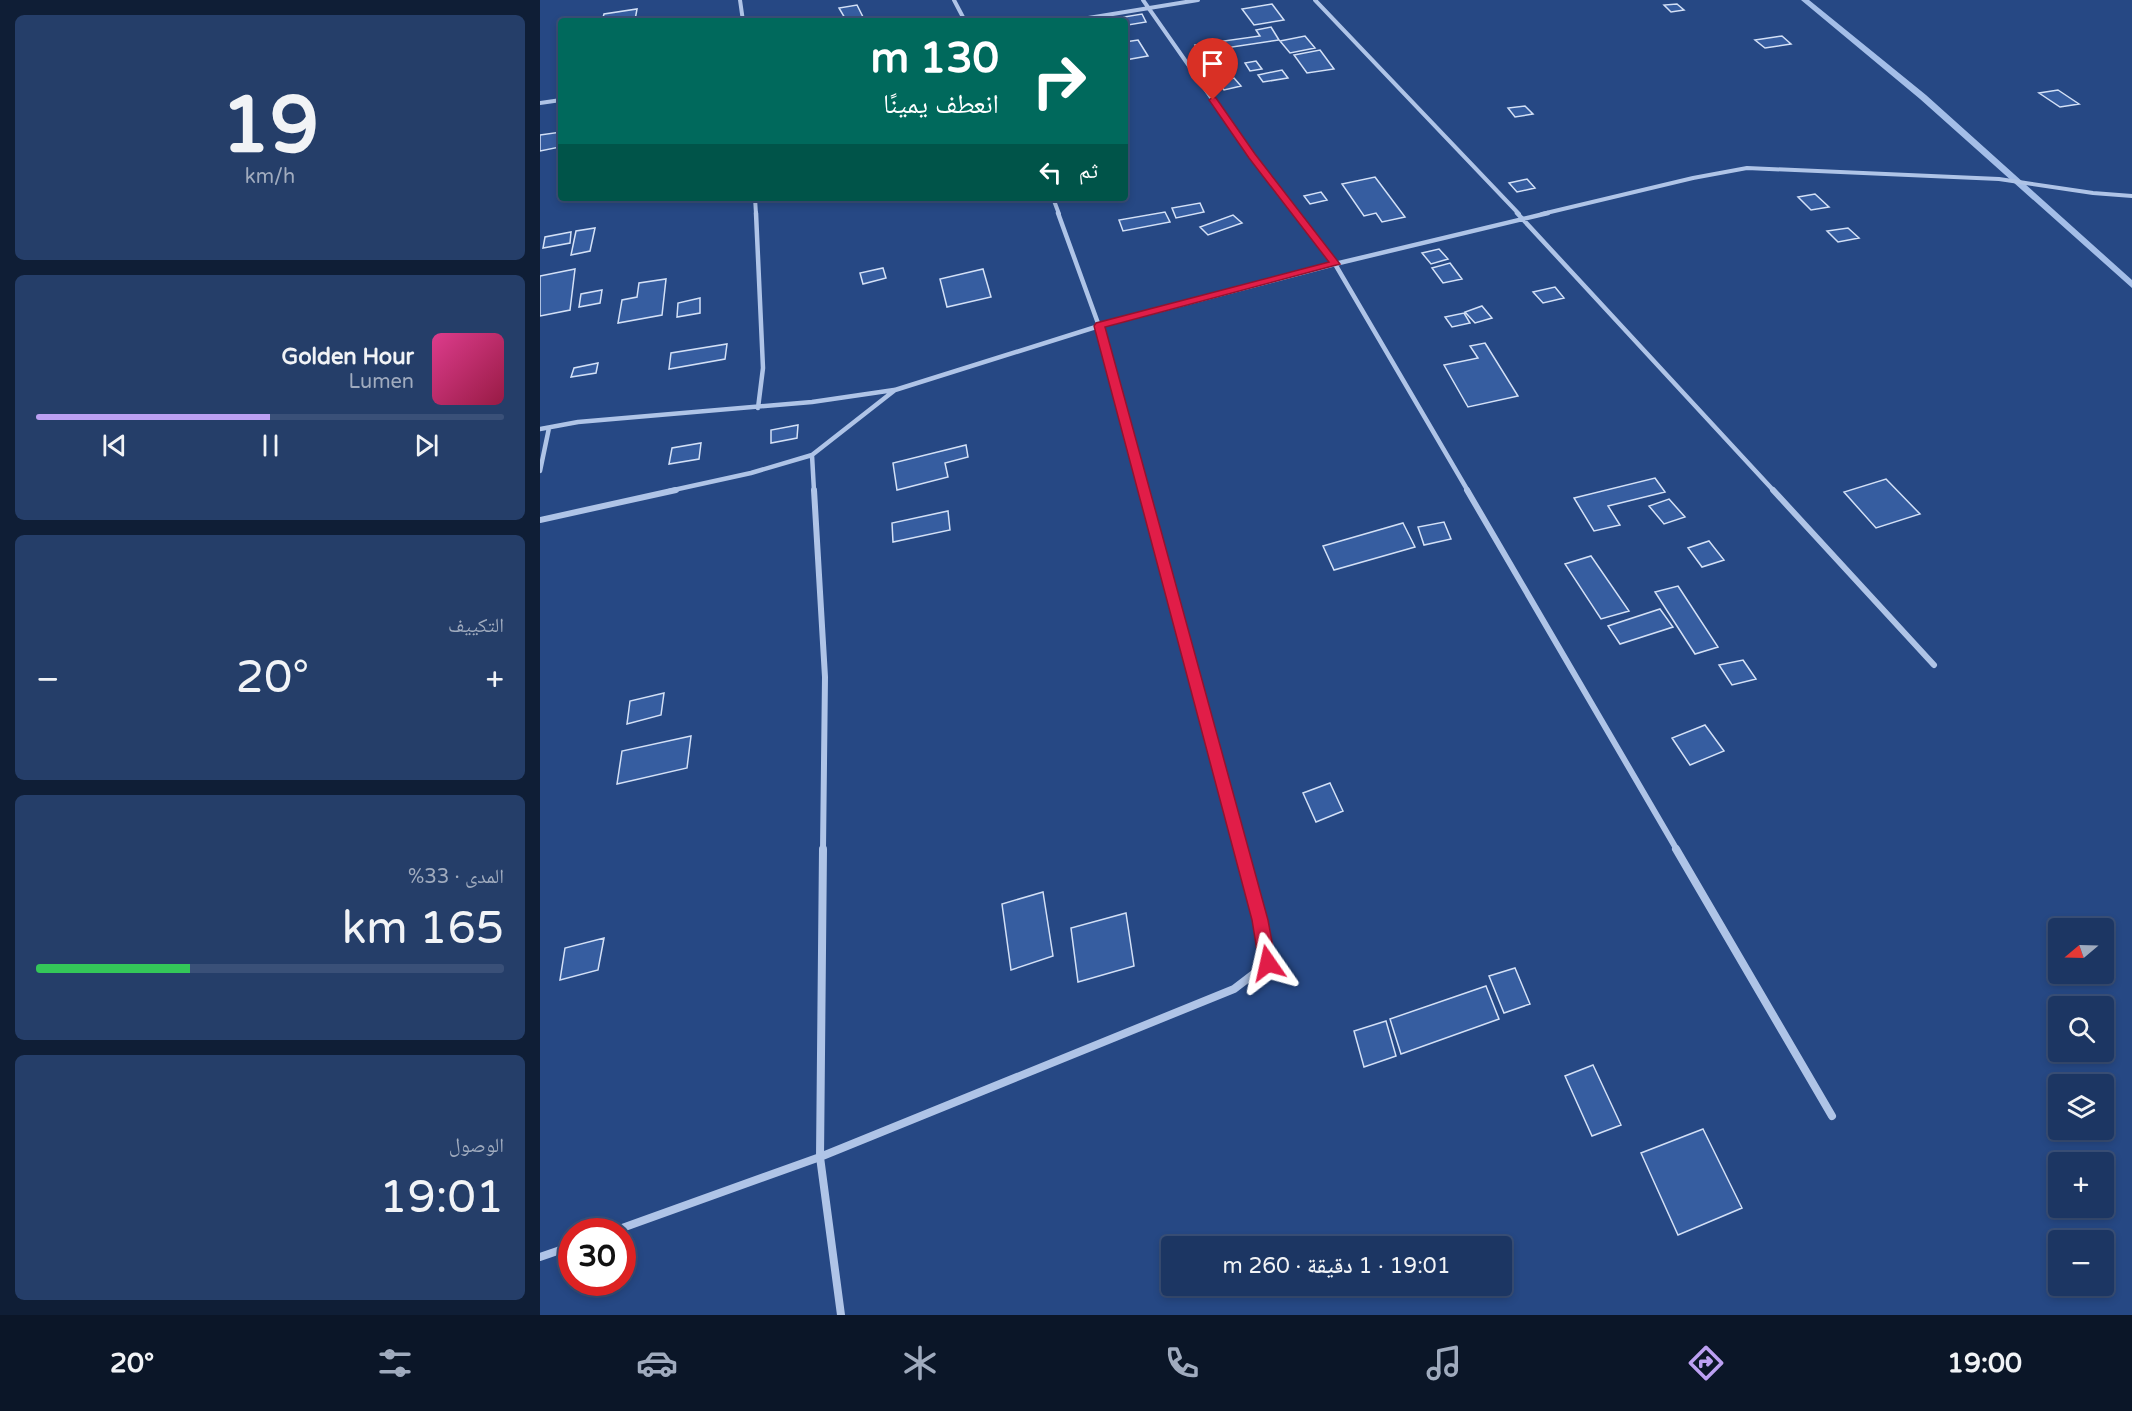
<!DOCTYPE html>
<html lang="ar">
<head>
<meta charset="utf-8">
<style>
  body { margin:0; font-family:"Varela Round","Noto Naskh Arabic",sans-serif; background:#253e69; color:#f1f3f6; direction:rtl; height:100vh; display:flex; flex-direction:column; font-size:22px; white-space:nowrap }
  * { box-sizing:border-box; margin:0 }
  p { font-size:20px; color:#a0abbe }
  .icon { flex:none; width:33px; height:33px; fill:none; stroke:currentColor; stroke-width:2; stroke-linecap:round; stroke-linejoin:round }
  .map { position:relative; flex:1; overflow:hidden; direction:ltr }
  .panel { display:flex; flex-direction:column; gap:15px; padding:15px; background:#0f1e36; width:540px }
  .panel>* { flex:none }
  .guide { position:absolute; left:18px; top:18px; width:570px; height:183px; border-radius:6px; box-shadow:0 3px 9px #0003,0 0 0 2px #3a5078; direction:rtl; background:#00695c; color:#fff; overflow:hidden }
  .needle { width:39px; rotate:251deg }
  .tools { position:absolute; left:1508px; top:918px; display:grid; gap:12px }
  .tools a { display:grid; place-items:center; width:66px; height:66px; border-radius:6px; background:#1c3663; box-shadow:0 3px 9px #0003,0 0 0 2px #3a5078; font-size:30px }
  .speed { position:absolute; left:18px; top:1218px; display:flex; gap:12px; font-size:30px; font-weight:700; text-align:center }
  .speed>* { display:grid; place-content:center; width:78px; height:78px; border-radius:50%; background:#1c3663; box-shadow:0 3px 9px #0003,0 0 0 2px #3a5078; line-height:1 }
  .speed .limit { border:9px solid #d22; background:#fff; color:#111 }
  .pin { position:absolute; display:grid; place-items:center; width:51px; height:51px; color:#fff; margin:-62px -26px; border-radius:50% 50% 50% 0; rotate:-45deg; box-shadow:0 0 6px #0007 }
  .pin .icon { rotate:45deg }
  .me { position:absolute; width:66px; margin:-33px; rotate:349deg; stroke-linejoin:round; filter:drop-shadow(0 0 4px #0008) }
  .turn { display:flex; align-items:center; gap:21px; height:126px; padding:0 30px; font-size:27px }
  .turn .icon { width:78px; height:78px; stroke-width:2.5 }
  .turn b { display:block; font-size:42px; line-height:51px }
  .then { display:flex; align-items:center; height:57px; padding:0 30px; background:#0003; gap:12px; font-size:22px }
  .big { font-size:45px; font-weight:600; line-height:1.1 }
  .panel .tile { flex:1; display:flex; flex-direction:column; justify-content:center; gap:9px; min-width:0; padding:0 21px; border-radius:9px; background:#253e69 }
  .panel .dial { align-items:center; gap:0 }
  .dial b { font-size:78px; line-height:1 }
  .song { display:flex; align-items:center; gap:18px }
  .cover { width:72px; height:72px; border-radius:9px; background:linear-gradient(135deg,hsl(330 70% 55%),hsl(340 70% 35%)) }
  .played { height:6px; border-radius:3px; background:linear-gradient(90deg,#bca0f2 50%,#3a5078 50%) }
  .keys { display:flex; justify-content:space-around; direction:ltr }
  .heat { display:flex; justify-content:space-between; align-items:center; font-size:33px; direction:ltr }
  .charge { height:9px; border-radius:4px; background:linear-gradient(90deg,#34c759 33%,#3a5078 0) }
  .trip { position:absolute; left:621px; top:1236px; width:351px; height:60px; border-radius:6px; background:#1c3663; box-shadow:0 3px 9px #0003,0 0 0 2px #3a5078; font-weight:600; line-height:60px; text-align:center; direction:rtl }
  .dock { display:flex; height:96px; justify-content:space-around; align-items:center; background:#0b1628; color:#a0abbe }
  .dock .icon { width:42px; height:42px }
  .dock .selected { color:#bca0f2 }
  .dock b { font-size:27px; color:#f1f3f6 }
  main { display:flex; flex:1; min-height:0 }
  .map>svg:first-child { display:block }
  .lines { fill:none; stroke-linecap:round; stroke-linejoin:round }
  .stream { fill:#a4bee8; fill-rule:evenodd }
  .building { fill:#365da0; stroke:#d3e0f6; stroke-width:1.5 }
  .street-far3 { stroke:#afc4e7; stroke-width:4 }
  .street-far2 { stroke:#afc4e7; stroke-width:4.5 }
  .street-far1 { stroke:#afc4e7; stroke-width:6 }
  .street { stroke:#afc4e7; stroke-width:8 }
  .route { fill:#e11d48; stroke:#92132f; stroke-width:1.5 }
</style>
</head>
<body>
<main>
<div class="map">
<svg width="1592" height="1315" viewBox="0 0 1592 1315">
  <rect width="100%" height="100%" fill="#264884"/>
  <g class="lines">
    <path class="stream" d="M1261 0H1269L1386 95 1592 280V288L1380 99Z"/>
  </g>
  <path class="building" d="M732 4 744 20 714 25 702 9Z
    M1137 4 1144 10 1131 12 1124 5Z
    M317 5 323 17 306 20 299 8Z
    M97 9 95 20 62 21 64 14Z
    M602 14 606 22 588 25 584 17Z
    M731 27 739 40 659 52 655 45 720 36 716 30Z
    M765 36 775 48 750 53 740 41Z
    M1242 36 1251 44 1225 48 1215 40Z
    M598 40 608 56 585 60V42Z
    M780 50 794 69 767 73 754 55Z
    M716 61 722 69 710 71 705 63Z
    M742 70 748 78 723 82 718 75Z
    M694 78 701 86 684 90 678 82Z
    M1518 90 1539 104 1520 107 1499 93Z
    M985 106 993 114 975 117 968 108Z
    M21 132 20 147 0 151V135Z
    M835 177 865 217 842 222 836 213 824 216 802 184Z
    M987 179 995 188 977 192 969 183Z
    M781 192 787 200 770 204 764 196Z
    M1275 194 1289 207 1271 210 1258 197Z
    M660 203 664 212 636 218 632 208Z
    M625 212 630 222 583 231 579 220Z
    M693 215 702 223 668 235 660 227Z
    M55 228 50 251 31 255 36 231Z
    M1308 228 1319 238 1298 242 1287 231Z
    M31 232 30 243 3 248 5 237Z
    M899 249 908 259 891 264 882 253Z
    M910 263 922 279 903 283 892 268Z
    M343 268 346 278 323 284 320 273Z
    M35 269 30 310 0 316V276Z
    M443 269 451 297 407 307 400 279Z
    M126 279 122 315 78 323 82 300 97 297 99 283Z
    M1015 287 1024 298 1003 303 993 292Z
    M62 290 60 303 39 307 41 294Z
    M160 298V313L137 317 138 303Z
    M942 306 952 318 935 323 925 312Z
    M924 313 930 323 912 327 905 317Z
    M945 343 978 396 928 407 904 365 938 358 930 346Z
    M187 344 185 359 129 369 131 353Z
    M58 363 56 373 31 377 34 368Z
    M258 425 257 438 231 443V430Z
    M161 443 159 459 129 464 132 448Z
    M426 445 428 457 405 463 408 477 357 490 353 463Z
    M1115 478 1125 492 1068 506 1080 525 1054 531 1034 498Z
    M1346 479 1380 514 1336 528 1304 492Z
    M1129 499 1145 517 1124 524 1109 506Z
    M408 511 410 530 353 542 352 523Z
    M904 522 911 539 884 545 878 527Z
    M863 523 875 547 794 570 783 546Z
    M1169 541 1184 560 1162 567 1148 548Z
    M1051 556 1089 611 1061 619 1025 564Z
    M1138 586 1178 647 1155 654 1115 592Z
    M1120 609 1133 627 1080 644 1068 626Z
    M1203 660 1216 679 1192 685 1179 665Z
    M124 693 121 715 87 724 90 701Z
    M1165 725 1184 751 1150 765 1132 738Z
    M151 736 147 768 77 784 82 751Z
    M790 783 803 811 776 822 763 793Z
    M503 892 513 956 471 970 462 904Z
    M586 913 594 966 538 982 531 928Z
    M64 938 58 970 20 980 25 948Z
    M975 968 990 1004 964 1013 949 976Z
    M946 986 959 1019 861 1054 850 1019Z
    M846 1021 856 1056 824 1067 814 1031Z
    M1053 1065 1081 1125 1052 1136 1025 1076Z
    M1163 1129 1202 1208 1138 1235 1101 1153Z"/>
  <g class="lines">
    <path class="street-far3" d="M200 0 203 21
      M414 0 425 21
      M603 0 712 156 757 214
      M775 0 979 214
      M530 21 658 0
      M0 103 21 100
      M215 198 216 214
      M513 198 519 214
      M1002 214 1153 178 1207 168 1459 179 1553 193 1592 196"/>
    <path class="street-far2" d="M216 213 223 368 218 408
      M518 213 559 326 604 491
      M756 213 795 264 928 491
      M977 213 1234 491
      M0 429 38 422 272 402 354 390
      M272 455 274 491
      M0 471 9 428
      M129 491 211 473 272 455 355 390 559 326 795 264 1008 213"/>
    <path class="street-far1" d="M274 490 285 677 283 850
      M603 490 701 850
      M927 490 1137 850
      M1233 490 1394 665
      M0 520 136 490"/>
    <path class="street" d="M283 849 280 1157 301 1315
      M1136 849 1292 1116
      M71 1232 280 1157 694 989 728 963 720 920 701 849
      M0 1257 32 1246"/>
  </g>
  <path class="route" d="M673 97 676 98 715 154 800 264 565 327 728 920 736 963 734 969 728 971 722 969 719 963 712 920 554 326 556 323 789 262 709 158 669 100Z"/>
</svg>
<div class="tools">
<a><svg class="needle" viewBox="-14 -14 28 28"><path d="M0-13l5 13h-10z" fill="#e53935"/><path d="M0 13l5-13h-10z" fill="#a0abbe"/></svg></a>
<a><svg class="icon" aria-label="search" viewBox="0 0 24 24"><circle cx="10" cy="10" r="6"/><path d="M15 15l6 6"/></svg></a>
<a><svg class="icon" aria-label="layers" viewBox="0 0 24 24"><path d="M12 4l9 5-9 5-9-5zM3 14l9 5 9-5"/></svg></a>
<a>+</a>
<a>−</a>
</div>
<div class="speed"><div class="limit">30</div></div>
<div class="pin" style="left:673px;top:100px;background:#d93025"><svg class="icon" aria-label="arrive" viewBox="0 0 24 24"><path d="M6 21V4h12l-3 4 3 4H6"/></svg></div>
<svg class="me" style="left:728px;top:963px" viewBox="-20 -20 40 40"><path d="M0-17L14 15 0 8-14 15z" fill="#e11d48" stroke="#fff" stroke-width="4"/></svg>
<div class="trip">19:01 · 1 دقيقة · 260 m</div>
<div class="guide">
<div class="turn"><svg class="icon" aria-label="right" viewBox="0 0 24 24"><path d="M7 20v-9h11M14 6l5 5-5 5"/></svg><div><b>130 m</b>انعطف يمينًا</div></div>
<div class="then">ثم<svg class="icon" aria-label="left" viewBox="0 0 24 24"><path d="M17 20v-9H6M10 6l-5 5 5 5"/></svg></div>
</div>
</div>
<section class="panel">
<div class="tile dial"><b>19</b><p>km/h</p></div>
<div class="tile">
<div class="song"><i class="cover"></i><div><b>Golden Hour</b><p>Lumen</p></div></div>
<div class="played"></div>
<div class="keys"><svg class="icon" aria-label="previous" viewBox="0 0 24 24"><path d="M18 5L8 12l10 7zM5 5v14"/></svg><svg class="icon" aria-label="pause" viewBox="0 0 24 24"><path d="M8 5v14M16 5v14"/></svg><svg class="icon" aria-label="next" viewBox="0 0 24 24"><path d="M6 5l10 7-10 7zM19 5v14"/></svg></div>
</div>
<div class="tile"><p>التكييف</p>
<div class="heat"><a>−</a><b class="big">20°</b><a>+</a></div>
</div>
<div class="tile"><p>المدى · 33%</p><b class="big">165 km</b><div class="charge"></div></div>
<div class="tile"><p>الوصول</p><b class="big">19:01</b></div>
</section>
</main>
<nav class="dock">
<b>19:00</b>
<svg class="icon selected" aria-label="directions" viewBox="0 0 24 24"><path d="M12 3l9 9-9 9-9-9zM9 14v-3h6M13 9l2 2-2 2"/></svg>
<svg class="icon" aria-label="music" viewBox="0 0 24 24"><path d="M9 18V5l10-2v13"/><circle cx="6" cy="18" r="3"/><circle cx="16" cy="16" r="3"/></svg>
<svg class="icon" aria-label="phone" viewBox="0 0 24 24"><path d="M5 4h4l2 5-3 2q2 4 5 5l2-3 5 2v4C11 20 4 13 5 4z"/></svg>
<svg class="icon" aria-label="climate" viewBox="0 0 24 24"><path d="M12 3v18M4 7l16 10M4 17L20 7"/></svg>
<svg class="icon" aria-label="car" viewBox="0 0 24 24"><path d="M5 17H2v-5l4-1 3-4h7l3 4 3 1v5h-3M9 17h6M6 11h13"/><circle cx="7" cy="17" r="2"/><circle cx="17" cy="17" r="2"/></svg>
<svg class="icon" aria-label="filters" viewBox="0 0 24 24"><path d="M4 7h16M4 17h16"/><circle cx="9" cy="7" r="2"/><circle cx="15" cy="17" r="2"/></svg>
<b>20°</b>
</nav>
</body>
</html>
